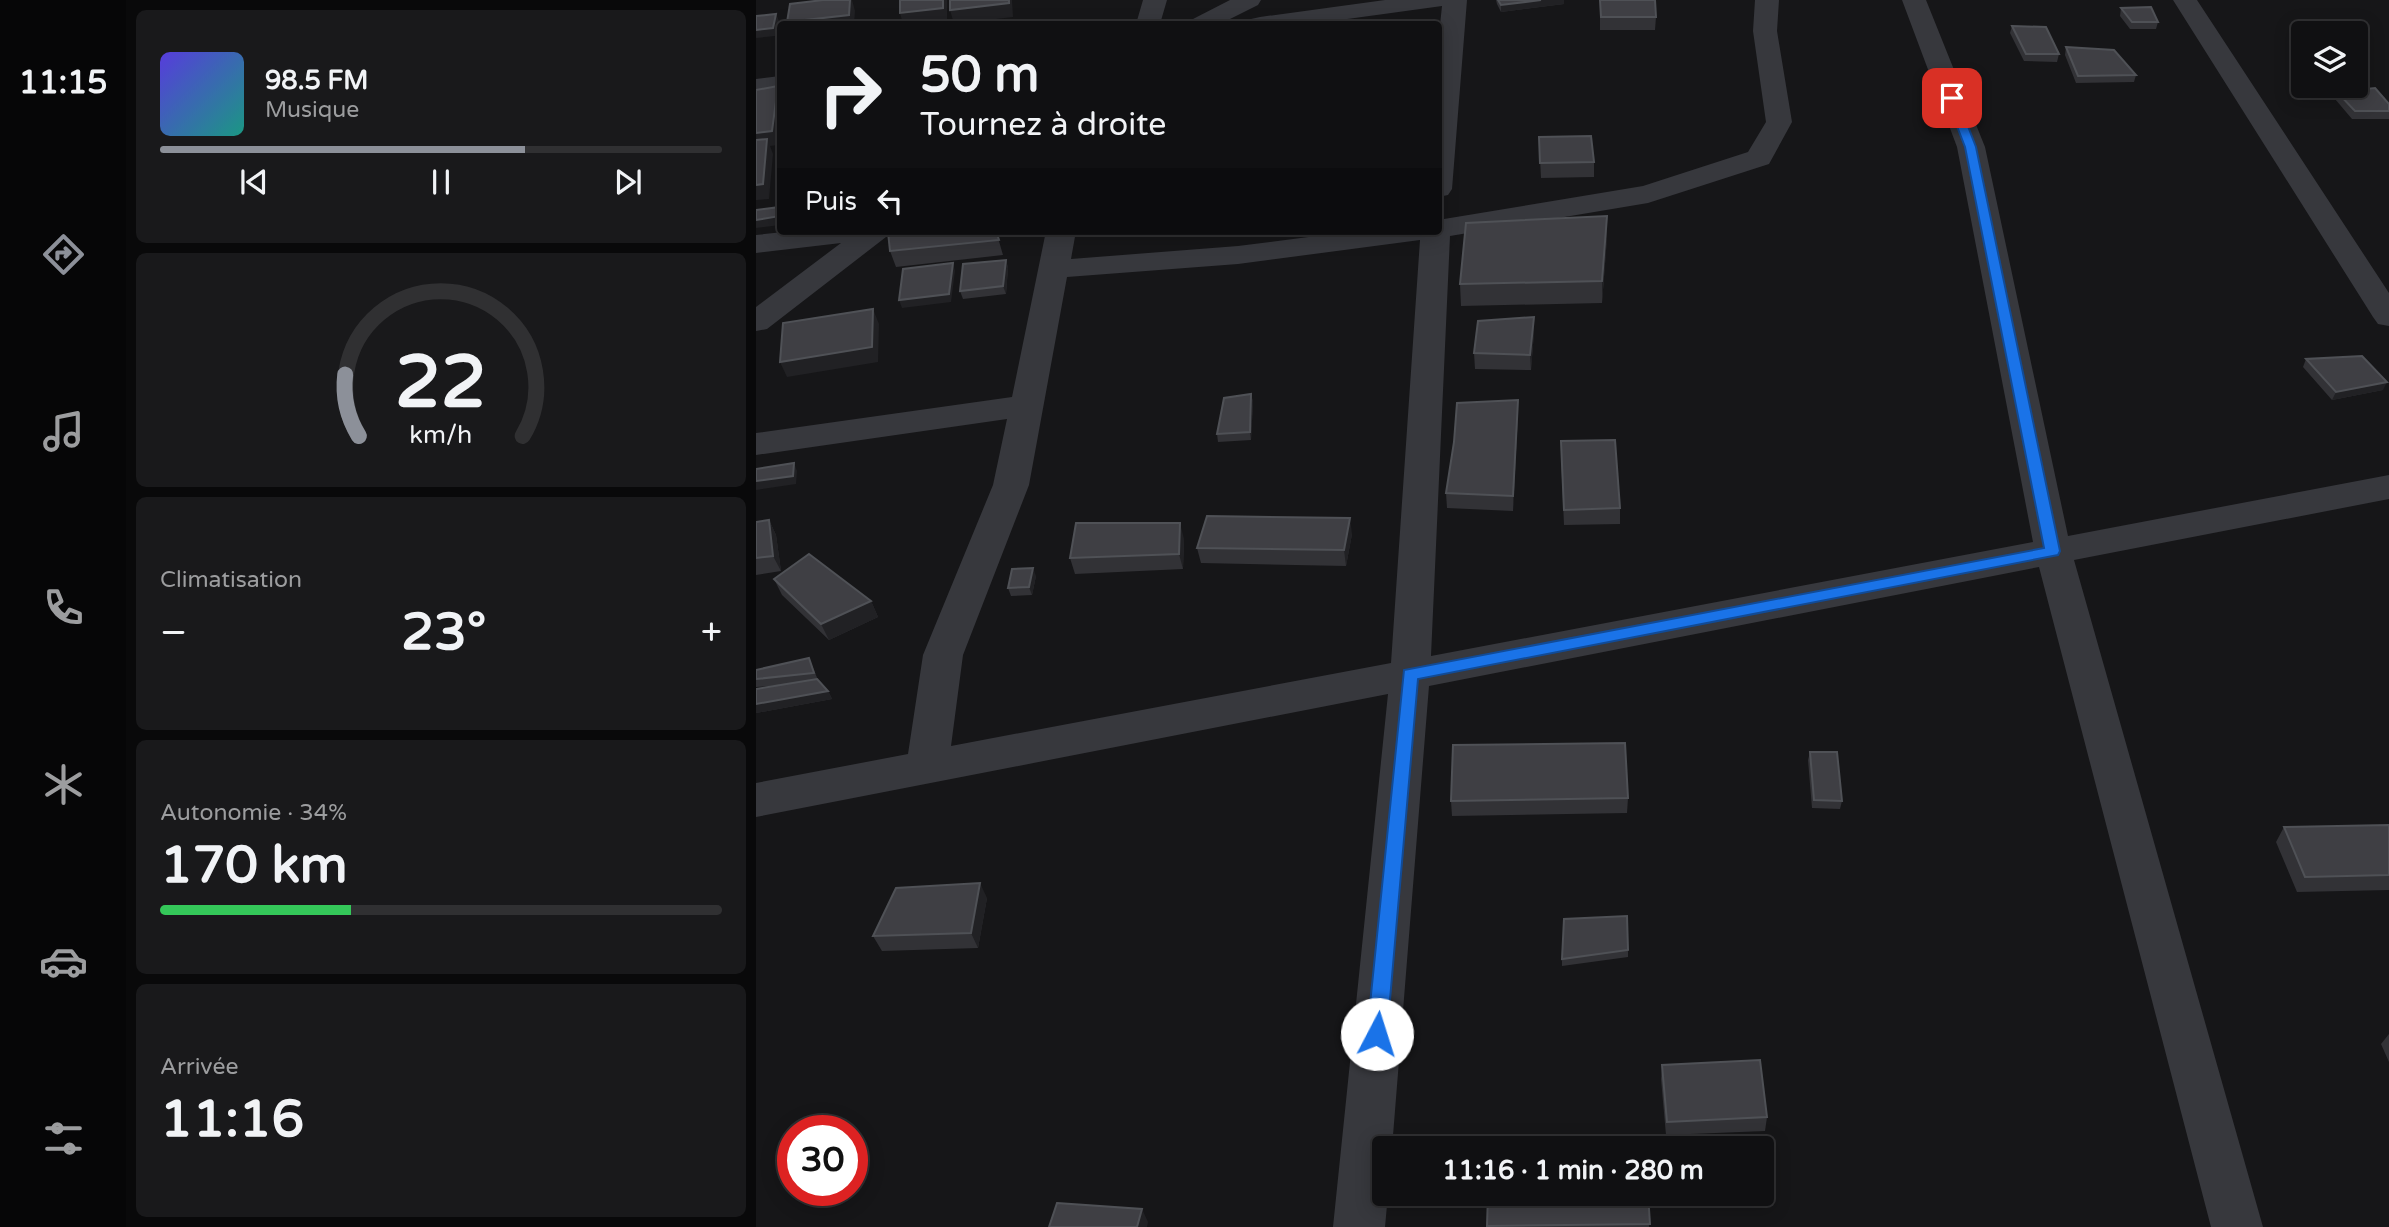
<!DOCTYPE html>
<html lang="fr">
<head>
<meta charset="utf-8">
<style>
  body { margin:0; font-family:"Varela Round",sans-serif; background:#19191b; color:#f1f3f6; height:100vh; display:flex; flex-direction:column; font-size:26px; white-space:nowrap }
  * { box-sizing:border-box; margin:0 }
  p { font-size:23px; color:#9c9d9f }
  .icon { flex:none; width:38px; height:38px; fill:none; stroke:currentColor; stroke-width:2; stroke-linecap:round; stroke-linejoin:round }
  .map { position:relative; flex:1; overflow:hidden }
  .panel { display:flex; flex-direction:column; gap:10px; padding:10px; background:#09090a; width:630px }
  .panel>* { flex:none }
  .banner { position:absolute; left:21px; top:21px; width:665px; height:214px; border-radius:7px; box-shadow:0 4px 18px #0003,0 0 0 2px #303032; background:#101012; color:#f1f3f6; overflow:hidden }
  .fabs { position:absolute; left:1535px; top:21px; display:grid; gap:14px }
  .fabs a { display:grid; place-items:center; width:77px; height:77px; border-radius:7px; background:#101012; box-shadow:0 4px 18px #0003,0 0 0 2px #303032; font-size:35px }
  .speed { position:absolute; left:21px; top:1115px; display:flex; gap:14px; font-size:35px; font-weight:700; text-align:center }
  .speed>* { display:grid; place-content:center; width:91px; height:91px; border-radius:50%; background:#101012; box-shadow:0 4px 18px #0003,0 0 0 2px #303032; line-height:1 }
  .speed .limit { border:10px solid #d22; background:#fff; color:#111 }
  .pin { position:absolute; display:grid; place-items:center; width:60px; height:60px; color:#fff; margin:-30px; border-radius:14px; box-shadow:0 4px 10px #0006 }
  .me { position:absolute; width:77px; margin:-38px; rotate:5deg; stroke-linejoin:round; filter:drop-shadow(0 0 5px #0008) }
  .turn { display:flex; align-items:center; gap:24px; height:147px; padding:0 28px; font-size:32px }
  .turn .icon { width:91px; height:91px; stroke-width:2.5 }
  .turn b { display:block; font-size:49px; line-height:60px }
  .then { display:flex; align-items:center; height:66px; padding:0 28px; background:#0003; gap:14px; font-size:26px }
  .big { font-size:52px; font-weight:700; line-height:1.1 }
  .panel .widget { flex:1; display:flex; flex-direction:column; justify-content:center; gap:10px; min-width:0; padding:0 24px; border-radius:10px; background:#19191b }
  .panel .dial { align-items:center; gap:0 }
  .dial svg { height:182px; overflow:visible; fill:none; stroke:#303032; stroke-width:7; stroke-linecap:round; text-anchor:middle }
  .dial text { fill:#f1f3f6; stroke:none }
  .song { display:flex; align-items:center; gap:21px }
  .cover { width:84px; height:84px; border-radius:10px; background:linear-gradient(135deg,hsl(250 70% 55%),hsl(170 70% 35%)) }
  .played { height:7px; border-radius:4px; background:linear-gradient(90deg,#8c9099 65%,#303032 65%) }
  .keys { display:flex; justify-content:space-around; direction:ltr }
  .heat { display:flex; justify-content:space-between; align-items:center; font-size:38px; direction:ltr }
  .charge { height:10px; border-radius:5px; background:linear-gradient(90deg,#34c759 34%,#303032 0) }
  .trip { position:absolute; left:616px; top:1136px; width:402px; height:70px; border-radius:7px; background:#101012; box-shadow:0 4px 18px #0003,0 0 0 2px #303032; font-weight:700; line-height:70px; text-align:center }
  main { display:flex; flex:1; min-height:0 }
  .dock { display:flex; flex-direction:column; width:126px; justify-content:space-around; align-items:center; background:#060607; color:#9c9d9f }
  .dock .icon { width:49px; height:49px }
  .dock .current { color:#8c9099 }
  .dock b { font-size:32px; color:#f1f3f6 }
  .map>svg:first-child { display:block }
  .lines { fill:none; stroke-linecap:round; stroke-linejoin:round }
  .street { fill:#37383d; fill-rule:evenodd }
  .wall { fill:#323236 }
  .shaded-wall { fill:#212124 }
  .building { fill:#3f3f44; stroke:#4f5156; stroke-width:2 }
  .route { fill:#1a73e8; stroke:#114b97; stroke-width:2 }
</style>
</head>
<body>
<main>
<nav class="dock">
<b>11:15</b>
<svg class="icon current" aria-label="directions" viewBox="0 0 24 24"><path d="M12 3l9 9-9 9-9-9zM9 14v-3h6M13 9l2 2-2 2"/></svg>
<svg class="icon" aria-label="music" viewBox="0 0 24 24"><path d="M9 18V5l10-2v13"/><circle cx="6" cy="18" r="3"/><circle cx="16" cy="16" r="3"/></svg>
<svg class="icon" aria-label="phone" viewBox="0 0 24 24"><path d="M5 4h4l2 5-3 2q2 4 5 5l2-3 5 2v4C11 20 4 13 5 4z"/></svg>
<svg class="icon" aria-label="climate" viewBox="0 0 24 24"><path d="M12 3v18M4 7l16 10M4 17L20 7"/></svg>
<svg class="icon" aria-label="car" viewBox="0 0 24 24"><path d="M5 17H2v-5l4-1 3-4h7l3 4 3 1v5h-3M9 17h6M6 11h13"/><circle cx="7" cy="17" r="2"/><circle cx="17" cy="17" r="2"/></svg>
<svg class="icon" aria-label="filters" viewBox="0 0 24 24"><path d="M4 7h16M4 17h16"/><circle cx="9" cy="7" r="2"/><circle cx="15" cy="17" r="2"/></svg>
</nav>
<section class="panel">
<div class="widget">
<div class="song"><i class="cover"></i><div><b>98.5 FM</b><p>Musique</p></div></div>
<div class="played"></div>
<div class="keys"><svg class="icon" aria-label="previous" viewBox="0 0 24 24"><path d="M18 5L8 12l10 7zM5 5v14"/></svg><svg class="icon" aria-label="pause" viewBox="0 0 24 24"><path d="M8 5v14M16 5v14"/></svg><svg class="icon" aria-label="next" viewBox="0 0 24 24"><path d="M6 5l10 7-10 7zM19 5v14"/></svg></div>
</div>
<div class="widget dial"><svg viewBox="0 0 100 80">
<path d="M14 69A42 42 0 1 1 86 69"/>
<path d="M14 69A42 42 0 0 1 8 42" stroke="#8c9099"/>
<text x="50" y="56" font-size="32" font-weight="700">22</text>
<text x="50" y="72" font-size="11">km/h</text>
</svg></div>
<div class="widget"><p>Climatisation</p>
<div class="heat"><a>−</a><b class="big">23°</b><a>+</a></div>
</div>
<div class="widget"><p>Autonomie · 34%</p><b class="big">170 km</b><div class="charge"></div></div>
<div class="widget"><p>Arrivée</p><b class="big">11:16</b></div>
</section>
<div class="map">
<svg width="1633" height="1227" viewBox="0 0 1633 1227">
  <rect width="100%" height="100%" fill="#161618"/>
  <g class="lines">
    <path class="street" d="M387 0H411L404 24H380Z
      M474 0H505L502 5 464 24H434L437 19Z
      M629 0H711L696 189 692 195 682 197V44L686 6 555 24H492L495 19 504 17Z
      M999 0H1023L1021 31 1036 122 1013 164 892 203 694 236 675 656 1277 542 1201 147 1146 0H1170L1229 147 1312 536 1633 475V499L1318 560 1507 1227H1455L1283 567 673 686 636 1148H628V1194H632L629 1227H577L632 694 0 817V783L152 754 167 655 237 485 251 419 0 455V433L256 397 290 231H320L315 259 482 246 599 231H682V220L887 186 992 152 1010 122 997 31ZM664 240 635 663 195 746 207 655 273 485 311 277 482 264Z
      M1417 0H1441L1633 293V326L1622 324 1617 317Z
      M24 76V92L0 95V79Z
      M37 231H135L130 237 11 329 0 331V307L85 243 0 253V235Z"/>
  </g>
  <path class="wall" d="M740 0H808V4L745 12 741 4Z
    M844 0 900 17 899 30H844Z
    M1365 8 1402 22 1400 29H1374L1364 16Z
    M1256 26 1303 54 1301 62 1268 61 1254 33Z
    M1310 47 1380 75 1378 82 1320 83 1309 55Z
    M1581 92 1633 104V119H1596L1579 99Z
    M783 137 838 162V177L785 178Z
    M240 231 247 255 140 267 134 251Z
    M851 238 846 303 705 306 704 284Z
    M250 260 252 268 250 294 207 299 204 291Z
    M778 317V332L775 370 719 369 718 353Z
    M1550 359 1627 390 1576 400 1547 367Z
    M495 394 497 402 495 440 462 442 461 434Z
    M762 400V415L757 511 691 508 690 493Z
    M805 457 864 508V524L808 525Z
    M13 520 20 535 25 571 0 575V522Z
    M596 534 590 566 445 563 441 548Z
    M428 539 427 569 319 574 314 558Z
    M280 576 276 595 255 596 252 588Z
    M18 579 115 601 122 617 73 640 26 595Z
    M53 658 62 680 72 691 76 699 0 713V689L27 685 0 687V670Z
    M1054 752 1086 801 1084 809 1056 808 1052 760Z
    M872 798 871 813 696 816 695 801Z
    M1633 825V890L1541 892 1520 842 1528 827Z
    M231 898 222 948 126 951 117 936Z
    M872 950V957L806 966V959Z
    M1633 1034V1062L1625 1044Z
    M906 1065 1011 1117 1009 1131 910 1135 905 1079Z
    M732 1194H892L893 1227H731Z"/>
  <path class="shaded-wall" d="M94 0H96L99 11 98 24H32L31 22Z
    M187 0H191V21L166 24H147L144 13Z
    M253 0H256L257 17 198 24 194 10Z
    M785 0H808V4L745 12V5Z
    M20 14 23 21 19 36 0 38V30Z
    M22 86 24 92V125L22 145 14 146 17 154 13 199 0 200V133Z
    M24 216V225L0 228V220Z
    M851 216V238L846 303V281Z
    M250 260 252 268 250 294 247 286Z
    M197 263 199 271 195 302 146 308 143 300Z
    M117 309 123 324 122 362 31 377 24 362Z
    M778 317V332L775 370 774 355Z
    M1631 382 1627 390 1576 400 1580 392Z
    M495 394 497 402 495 440 494 432Z
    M762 400V415L757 511V496Z
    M38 463 41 471 40 484 0 490V481Z
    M594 518 596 534 590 566 588 550Z
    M13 520 20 535 25 571 17 556Z
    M424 523 428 539 427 569 423 554Z
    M277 568 280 576 276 595 273 587Z
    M115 601 122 617 73 640 65 624Z
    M72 691 76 699 0 713V704Z
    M224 883 231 898 222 948 215 933Z
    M386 1209 392 1222 391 1227H381Z"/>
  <path class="building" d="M67 0H94L93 15 31 22 34 4Z
    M144 0H187V8L144 13Z
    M194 0H253V3L194 10Z
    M742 0H785L745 5Z
    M844 0H899L900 17H845Z
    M1395 7 1402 22H1376L1365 8Z
    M20 14 17 28 0 30V16Z
    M1256 26 1290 27 1303 54H1270Z
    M1310 47 1358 50 1380 75 1322 76Z
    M22 86 16 131 0 133V90Z
    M1619 88 1633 104V111H1599L1581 92Z
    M835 136 838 162 784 163 783 137Z
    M11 139 7 184 0 185V140Z
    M24 207V216L0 220V210Z
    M851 216 846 281 704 284 710 223Z
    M139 231H240L243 240 134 251 132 232Z
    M250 260 247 286 204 291 207 264Z
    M197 263 193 294 143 300 147 269Z
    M117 309 116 347 24 362 27 323Z
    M778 317 774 355 718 353 722 321Z
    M1606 356 1631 382 1580 392 1550 359Z
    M495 394 494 432 461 434 468 398Z
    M762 400 757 496 690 493 698 442 701 403Z
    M859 440 864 508 808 510 805 441Z
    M38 463 37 476 0 481V469Z
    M451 516 594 518 588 550 441 548Z
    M13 520 17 556 0 558V522Z
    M320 523H424L423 554 314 558Z
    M53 554 115 601 65 624 18 579Z
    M277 568 273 587 252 588 256 569Z
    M53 658 58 673 0 679V670Z
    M61 679 72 691 0 704V689Z
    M869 743 872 798 695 801 697 745Z
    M1054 752H1081L1086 801 1058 800Z
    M1633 825V875L1549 877 1528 827Z
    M224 883 215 933 117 936 140 888Z
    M871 916 872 950 806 959 808 919Z
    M1004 1060 1011 1117 911 1122 906 1065Z
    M733 1144H890V1148H733Z
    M732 1194H892L894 1224 731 1226Z
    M301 1203 386 1209 381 1227H293Z"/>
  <path class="route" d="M1196 95 1201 98 1220 147 1304 551 1302 555 662 679 631 1034 628 1040 621 1043 614 1040 611 1034 648 670 1288 548 1209 147 1190 98Z"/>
</svg>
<div class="fabs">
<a><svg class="icon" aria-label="layers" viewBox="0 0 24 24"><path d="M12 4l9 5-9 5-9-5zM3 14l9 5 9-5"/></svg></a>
</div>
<div class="speed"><div class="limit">30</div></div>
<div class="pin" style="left:1196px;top:98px;background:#d93025"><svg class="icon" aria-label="arrive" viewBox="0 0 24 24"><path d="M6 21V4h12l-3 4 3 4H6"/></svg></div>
<svg class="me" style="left:621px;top:1034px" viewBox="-20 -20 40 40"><circle r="19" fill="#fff"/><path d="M0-13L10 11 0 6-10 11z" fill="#1a73e8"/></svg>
<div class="trip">11:16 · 1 min · 280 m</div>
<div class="banner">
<div class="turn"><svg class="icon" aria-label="right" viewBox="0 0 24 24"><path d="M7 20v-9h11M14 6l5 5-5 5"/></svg><div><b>50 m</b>Tournez à droite</div></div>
<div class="then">Puis<svg class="icon" aria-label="left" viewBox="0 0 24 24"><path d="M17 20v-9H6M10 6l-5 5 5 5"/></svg></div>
</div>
</div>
</main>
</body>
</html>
